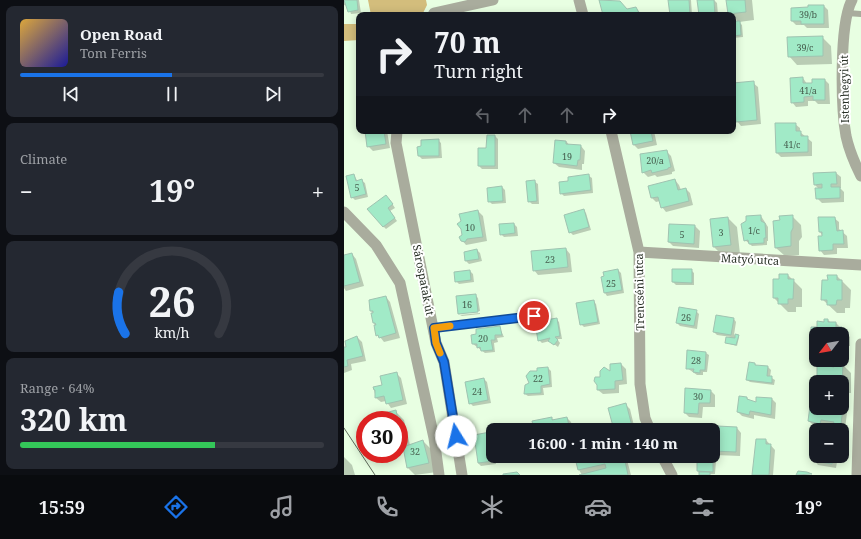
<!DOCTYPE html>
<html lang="en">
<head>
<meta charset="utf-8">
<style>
  body { margin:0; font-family:"Noto Serif",serif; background:#242831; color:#f1f3f6; height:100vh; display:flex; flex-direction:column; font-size:15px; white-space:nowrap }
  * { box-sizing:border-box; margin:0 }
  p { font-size:13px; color:#9ea1a6 }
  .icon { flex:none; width:22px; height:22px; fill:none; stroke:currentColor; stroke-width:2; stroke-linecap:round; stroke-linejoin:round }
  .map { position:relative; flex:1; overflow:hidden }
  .side { display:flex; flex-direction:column; gap:6px; padding:6px; background:#0d0f14; width:344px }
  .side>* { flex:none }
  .hud { position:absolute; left:12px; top:12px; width:380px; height:122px; border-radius:8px; box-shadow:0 2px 10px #0003; background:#171b24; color:#f1f3f6; overflow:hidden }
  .needle { width:26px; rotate:239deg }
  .fabs { position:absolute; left:465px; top:327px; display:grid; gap:8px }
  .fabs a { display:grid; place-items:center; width:40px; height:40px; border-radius:8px; background:#171b24; box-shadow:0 2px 10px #0003; font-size:20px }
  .speed { position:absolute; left:12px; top:411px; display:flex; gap:8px; font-size:20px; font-weight:700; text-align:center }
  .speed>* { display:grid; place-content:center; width:52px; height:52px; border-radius:50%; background:#171b24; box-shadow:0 2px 10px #0003; line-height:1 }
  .speed .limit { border:6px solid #d22; background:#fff; color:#111 }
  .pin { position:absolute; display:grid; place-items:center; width:34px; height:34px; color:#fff; margin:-17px; border:2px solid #fff; border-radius:50%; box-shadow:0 1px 4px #0007 }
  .me { position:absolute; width:44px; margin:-22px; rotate:351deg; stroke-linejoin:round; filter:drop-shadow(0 0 3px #0008) }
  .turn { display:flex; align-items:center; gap:14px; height:84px; padding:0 12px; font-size:18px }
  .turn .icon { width:52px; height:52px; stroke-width:2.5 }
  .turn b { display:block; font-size:28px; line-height:34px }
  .lanes { display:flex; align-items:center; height:38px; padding:0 12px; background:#0003; justify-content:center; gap:20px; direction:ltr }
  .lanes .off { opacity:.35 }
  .big { font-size:30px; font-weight:700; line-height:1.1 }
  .side .tile { flex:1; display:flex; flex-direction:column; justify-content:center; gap:6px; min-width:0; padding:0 14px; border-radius:8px; background:#242831 }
  .side .dial { align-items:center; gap:0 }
  .dial svg { height:104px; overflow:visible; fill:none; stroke:#363941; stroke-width:7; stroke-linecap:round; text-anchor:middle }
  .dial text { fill:#f1f3f6; stroke:none }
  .song { display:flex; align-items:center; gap:12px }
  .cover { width:48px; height:48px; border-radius:6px; background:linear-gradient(135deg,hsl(40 70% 55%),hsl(240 70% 35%)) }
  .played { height:4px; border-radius:2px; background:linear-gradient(90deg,#1a73e8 50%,#363941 50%) }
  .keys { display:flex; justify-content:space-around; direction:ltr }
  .heat { display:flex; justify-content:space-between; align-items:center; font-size:22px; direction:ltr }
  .charge { height:6px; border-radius:3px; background:linear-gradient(90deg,#34c759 64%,#363941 0) }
  .trip { position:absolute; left:142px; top:423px; width:234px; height:40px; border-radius:8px; background:#171b24; box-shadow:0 2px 10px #0003; font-weight:700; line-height:40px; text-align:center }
  .tabs { display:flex; height:64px; justify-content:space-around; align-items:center; background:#090b0e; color:#9ea1a6 }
  .tabs .icon { width:28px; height:28px }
  .tabs .active { color:#1a73e8 }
  .tabs b { font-size:18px; color:#f1f3f6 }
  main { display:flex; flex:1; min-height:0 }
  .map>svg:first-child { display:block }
  .forest { fill:#d3bd7c }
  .shadow { fill:#0003 }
  .building { fill:#a1eac7; stroke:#a0c3b1 }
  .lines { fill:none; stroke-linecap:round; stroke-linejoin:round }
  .service { stroke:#a9ac9d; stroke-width:6 }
  .minor { stroke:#a9ac9d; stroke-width:11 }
  .tertiary { stroke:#a9ac9d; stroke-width:11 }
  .tram { stroke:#606d5d; stroke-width:1 }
  .route-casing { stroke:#114b97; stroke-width:10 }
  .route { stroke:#1a73e8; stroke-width:7 }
  .slow { stroke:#f59e0b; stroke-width:7 }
  .labels { text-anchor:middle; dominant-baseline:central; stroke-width:4; stroke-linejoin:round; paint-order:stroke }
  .number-label { font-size:9px; fill:#465e4e }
  .street-label { font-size:11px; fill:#272f25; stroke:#fff }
</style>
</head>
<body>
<main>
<section class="side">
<div class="tile">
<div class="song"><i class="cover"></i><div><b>Open Road</b><p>Tom Ferris</p></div></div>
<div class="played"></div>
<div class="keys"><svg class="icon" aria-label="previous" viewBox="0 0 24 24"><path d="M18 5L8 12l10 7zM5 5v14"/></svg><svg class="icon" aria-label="pause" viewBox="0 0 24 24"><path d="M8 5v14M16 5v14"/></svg><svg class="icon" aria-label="next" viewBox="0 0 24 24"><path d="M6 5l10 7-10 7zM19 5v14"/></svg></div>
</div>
<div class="tile"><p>Climate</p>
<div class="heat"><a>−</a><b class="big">19°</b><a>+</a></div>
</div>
<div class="tile dial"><svg viewBox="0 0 100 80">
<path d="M14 69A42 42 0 1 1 86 69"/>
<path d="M14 69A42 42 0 0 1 9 37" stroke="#1a73e8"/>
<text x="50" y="56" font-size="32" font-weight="700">26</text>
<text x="50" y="72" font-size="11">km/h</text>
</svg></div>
<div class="tile"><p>Range · 64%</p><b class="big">320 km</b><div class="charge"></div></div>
</section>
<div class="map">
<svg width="517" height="475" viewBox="0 0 517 475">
  <rect width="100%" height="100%" fill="#e8ffe2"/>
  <path class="forest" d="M24 0H82L83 5 78 15H27Z
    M0 24H15V40L0 41Z"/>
  <path class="shadow" d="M0 0H15L17 13 7 14 4 6 0 5Z
    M267 0 283 10 292 8 298 15H260L256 1Z
    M325 0H347L348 15H327Z
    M354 0H370L373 3 374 15H356Z
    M383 0H408L410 20 395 22 398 25 399 37 389 38V22H394L389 15 385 13Z
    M480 6 484 10 485 28H463L460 25H452L448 21Z
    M478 37 487 46 488 64 453 65 445 56Z
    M459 78 463 84 481 80 485 84 486 104H474L471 101H464V106L452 107 448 102Z
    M409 83 414 87 417 124 397 126 393 121Z
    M451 124 456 128V132L468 142V156L437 157 433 153Z
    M23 131H45H43L46 148 29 151 24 146Z
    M287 131H310L313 145 294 149 290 145Z
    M151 136 154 139V169H138L135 166Z
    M94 140 97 143 98 158 78 159 75 156 74 148Z
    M222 141 226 146H237L241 151 240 164H238V170L215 167 210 163Z
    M323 152 327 156 331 171 328 172V174L313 177 311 175 304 177 299 172Z
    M492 173 497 177V188H496L500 192V202L478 203 473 198 475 189 471 185Z
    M10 175 14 182 18 181 21 183 24 197 11 200 8 197Z
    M245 176 248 178 249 193 220 196 217 193 225 182Z
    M331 180 335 185 337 190 342 189 346 193 349 205 322 212 318 207 316 201 312 202 308 198Z
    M191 182 194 184 195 204H188L185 201Z
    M158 187 161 190 162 203 148 204 145 201Z
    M45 199 51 208 46 211 53 221 42 229 39 226Z
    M239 210 242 213 247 230 229 235 226 232Z
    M134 211 139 216 143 241 122 245 118 240Z
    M417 216 424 227V241H423V245L408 246 401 240Z
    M448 216 457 225 458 237 455 241V255L441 256 432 248 437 221Z
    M384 218 393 227 396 254 379 256 370 247 367 220Z
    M490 218 495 222V229L503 236 504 248H493V254L480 255 476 250 479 237 476 232Z
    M170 224 173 227 174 236 160 237 157 234Z
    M326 225 351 226 356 231 355 248 329 246 325 242Z
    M222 249 226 254 228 272 194 275 190 270Z
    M133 250 136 253 138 261 125 264 122 261 121 252Z
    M8 254 12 259 20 286 2 291 0 288V256Z
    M274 270 277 273 280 293 263 296 261 293Z
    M347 270 350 273V285H332L329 282Z
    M126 271 129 274 130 282 115 284 112 281Z
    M444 275 458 289V307H452V312H444L430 298 436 280Z
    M493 276 507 290 506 308H501V313H493L478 299 485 281Z
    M131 295 134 298 136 311 116 313V315L115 313Z
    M42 297 46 302 56 338 40 342 36 337 30 323V314L27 311Z
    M249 301 252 304 256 324 240 327 237 324Z
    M352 311 355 314 353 329 336 326 333 323Z
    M136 313V314L118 316 116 315Z
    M212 319 215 322 218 339H213L216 343 214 347 206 341 198 343 195 340Z
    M390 319 392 322 390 335 395 337 393 346 382 343 387 337 373 335 370 332Z
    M484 320 487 323H492L506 337V346H500V351H498V334H472V340L468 336 474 328Z
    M155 327 160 337 153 338 154 342 150 343 151 352 141 353 129 344Z
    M13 337 18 342 22 361 7 364 8 370 0 373V348H3Z
    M362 353 365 355 363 372H359V375H353L343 368Z
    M277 364 282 369 283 384 275 385V393L259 394 254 390 258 378 267 373Z
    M411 364 413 366 424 367 427 370 426 377 431 380 430 385 406 382 403 380Z
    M498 364 507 373V393H498V382H474Z
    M204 368 207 371 208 387 199 388 200 395 184 396 181 394 194 372Z
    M52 373 57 378 63 404 47 408 42 401 37 402 32 398 30 390 39 386Z
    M140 379 143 382 147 403 129 406 126 403Z
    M367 391 371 395V407H359L358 418 345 417 341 413Z
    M403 398 406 401 412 403 428 399 432 403 431 419 410 415V419L398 416 394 412Z
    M281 404 286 409 291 430H271Z
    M466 407 483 412 499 408 503 413 501 429 481 424 480 428 469 425 465 421Z
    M51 411 60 420 66 445 79 441 88 450 93 472 71 475 64 468 60 447 63 443 55 445V420H35Z
    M207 418 210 420 223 418 227 422 229 430H191Z
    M393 428 397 433 396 456 371 455 369 453V438H373Z
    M146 433 149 436V456H151L152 464 137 466 134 463Z
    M422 440 431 450 429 475H409Z
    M472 447V456H494L492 468 474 465 470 460Z
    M244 456H282L287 475H238L235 470 232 459Z
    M0 457 8 465 11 475H0Z
    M354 457 369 458 372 461 371 474 356 475 354 471Z"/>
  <path class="building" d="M0 0H13L14 10 4 12Z
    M255 0 276 1 283 9 292 7 296 15H259Z
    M324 0H345L346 15H326Z
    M353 0H370L371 15H355Z
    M382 0H401L402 12 384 14Z
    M464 5H480V24H457V21H447V8L464 7Z
    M389 21H396L397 35 389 36Z
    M479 36V56L444 57 443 37Z
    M459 77V83H468V79H481V100H469V96L460 97V102L447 103 446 78Z
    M410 81 413 120 392 122 389 83Z
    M431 123H452V131H457V136H464V152L432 153Z
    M21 131H40L42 144 23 147Z
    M286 131H307L309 141 289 145Z
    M143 135H151V166H134V148H142Z
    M95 139V156H74L73 147 77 146V140Z
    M211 140 222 141V144L237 145 236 160H234L233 166 209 163Z
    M323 150 327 167 324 168V169L308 173 307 170 298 173 296 154Z
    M492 172 493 184H487V187H496V198L472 199 471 188H478V184L470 185 469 173Z
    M10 174 12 181 18 179 22 194 7 198 2 176Z
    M245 174 247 190 216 194 215 182 224 181V177Z
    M331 179 334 190 342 188 345 201 317 208 314 197 307 198 304 186Z
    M191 180 193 201 184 202 182 181Z
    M158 186 159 201 144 202 143 188Z
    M42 195 49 204 44 208 51 218 39 227 23 209Z
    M240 209 245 227 225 233 220 215Z
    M134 210 139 237 123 239 121 242 117 241 115 237 118 235 117 229 113 224 117 221 115 214Z
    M417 215V221L421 223 422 238H420V243L405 244 404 240 400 241 397 224 402 221V216Z
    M449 215V228L447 232V246L431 248 429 221 436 220 435 216Z
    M384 217 387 245 369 247 366 219Z
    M474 217H491L493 231 499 230 500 244H489V250L475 251 474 236H478V232H475Z
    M170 223 171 233 156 235 155 224Z
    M325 224 351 225 350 244 324 242Z
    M222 248 224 267 189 271 187 251Z
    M133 249 135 259 121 261 120 252Z
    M8 253 16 282 0 286V255Z
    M274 269 278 290 260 293 257 277 260 276 259 272Z
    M328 269H348V283L328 282Z
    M126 270 127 280 111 282 110 272Z
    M435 274H444V279H450L449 299H444V304H434V298H429V279H435Z
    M483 275H493V280H498V300H493L492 305H483V300H477L478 280H484Z
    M132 294 134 312 114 314 112 296Z
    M42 296 52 333 35 338 34 335 32 336 31 331 30 325H32L31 323H29L27 313H29V311H26L25 300Z
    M250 300 254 322 236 325 232 303Z
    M335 307 353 310 350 326 332 323Z
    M372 315 390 318 387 335 369 332Z
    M213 318 216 336 211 337 214 340 210 345 204 341 206 338 194 341 191 322Z
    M480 319H484V322H492V327H498V334H472V336H467V327H473V321L480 322Z
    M156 326 158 335H151V340H147L149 350 137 351 136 347 133 348V344H128L127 335 132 334V329Z
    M391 334 395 335 392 345 381 343 382 337 391 338Z
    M13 336 19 356 3 360 4 366 0 367V347H2L1 341Z
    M343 350 362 352 361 370H356V373L349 372 350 369H342Z
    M405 362 411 363V365L424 366 423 376H428V383L402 380Z
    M277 363 279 380 271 381V389L253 390V385L250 381 251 377H256V371L260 367 266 371V364Z
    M490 363H499L498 385V382H473V364L490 367Z
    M204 367 206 384 197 386V393L180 394 181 385 185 383 182 376 186 371H193V368Z
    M53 372 59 400 42 404 40 396 31 398V390H30L29 387 38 385 36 376Z
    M140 378 144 400 125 404 121 382Z
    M341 388 367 390 366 403H355L354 414 340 413Z
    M395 396 403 397V399L412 402V397L428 398 427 415 406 411 405 415 393 412Z
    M282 403 289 430H270L264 408Z
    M466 406 483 411V408L499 407 497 425 489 424 490 422 477 420 476 424 464 421Z
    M52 410 54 420H34L33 415Z
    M208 417V420L223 417 226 430H190L188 421Z
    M373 426 393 427 392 452 369 451V437H372Z
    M146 432 150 461 134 463 130 435Z
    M412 439H422V444H427L425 475H408Z
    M79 440 85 463 63 468 59 447Z
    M472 441V456H489L488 464 469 461Z
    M240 456H280L284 475H235L262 468 261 464 234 470 231 458Z
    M353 456 369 457V472L353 471Z
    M454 471 463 472 468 474 452 475Z
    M173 472 176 475H159V474Z
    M355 472H366V475H355Z"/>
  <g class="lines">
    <path class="service" d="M503 13 517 14
      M90 328 190 316"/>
    <path class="minor" d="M235 0 239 15
      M89 15 90 13 149 0
      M53 131 52 143 92 343 100 362 118 475
      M267 131 295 252 296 384 301 418 306 430
      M0 212 32 245 56 283 90 438 95 475
      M295 252 517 265
      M318 456 328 475
      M513 475 517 344"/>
    <path class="tertiary" d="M508 0C495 24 497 108 502 136 505 150 511 164 517 176"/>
    <path class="tram" d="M0 428 31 475"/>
  </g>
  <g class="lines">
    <defs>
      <path id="route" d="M112 436 100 362 92 343 90 328 190 316"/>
    </defs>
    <use href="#route" class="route-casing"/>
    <use href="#route" class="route"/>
    <path class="slow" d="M96 353 92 343 90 328 106 326"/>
  </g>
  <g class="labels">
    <g class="number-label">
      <text x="464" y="14">39/b</text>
      <text x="461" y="47">39/c</text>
      <text x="464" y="90">41/a</text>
      <text x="448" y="144">41/c</text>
      <text x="223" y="156">19</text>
      <text x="311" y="160">20/a</text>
      <text x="13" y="187">5</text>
      <text x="126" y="227">10</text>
      <text x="410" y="230">1/c</text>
      <text x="377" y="232">3</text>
      <text x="338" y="234">5</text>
      <text x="206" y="259">23</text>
      <text x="267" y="283">25</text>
      <text x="123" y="304">16</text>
      <text x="342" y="317">26</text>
      <text x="139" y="338">20</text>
      <text x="352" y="360">28</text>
      <text x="194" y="378">22</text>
      <text x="133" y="391">24</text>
      <text x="354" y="396">30</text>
      <text x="71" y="451">32</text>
    </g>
    <g class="street-label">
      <text transform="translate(500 89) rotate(-91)">Istenhegyi út</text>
      <text transform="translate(406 259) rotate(3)">Matyó utca</text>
      <text transform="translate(80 280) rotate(79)">Sárospatak út</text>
      <text transform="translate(295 292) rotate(-91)">Trencséni utca</text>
    </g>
  </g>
</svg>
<div class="fabs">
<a><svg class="needle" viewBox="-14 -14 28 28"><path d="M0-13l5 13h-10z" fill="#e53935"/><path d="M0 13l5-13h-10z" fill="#9ea1a6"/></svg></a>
<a>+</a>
<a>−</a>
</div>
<div class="speed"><div class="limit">30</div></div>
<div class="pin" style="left:190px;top:316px;background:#d93025"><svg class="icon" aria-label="arrive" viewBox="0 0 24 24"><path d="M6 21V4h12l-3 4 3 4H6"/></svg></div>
<svg class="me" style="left:112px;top:436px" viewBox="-20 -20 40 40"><circle r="19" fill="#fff"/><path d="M0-13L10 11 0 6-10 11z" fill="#1a73e8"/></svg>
<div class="trip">16:00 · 1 min · 140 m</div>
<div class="hud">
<div class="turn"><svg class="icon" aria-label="right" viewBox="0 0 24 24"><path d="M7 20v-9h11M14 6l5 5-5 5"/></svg><div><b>70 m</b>Turn right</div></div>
<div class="lanes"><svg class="icon off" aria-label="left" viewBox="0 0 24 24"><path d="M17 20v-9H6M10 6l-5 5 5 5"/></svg><svg class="icon off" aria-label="ahead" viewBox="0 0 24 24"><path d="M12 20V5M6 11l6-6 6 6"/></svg><svg class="icon off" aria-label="ahead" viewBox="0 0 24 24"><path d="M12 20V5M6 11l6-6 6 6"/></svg><svg class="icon" aria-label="right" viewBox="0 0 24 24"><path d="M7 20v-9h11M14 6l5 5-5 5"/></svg></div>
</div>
</div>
</main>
<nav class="tabs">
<b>15:59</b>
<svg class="icon active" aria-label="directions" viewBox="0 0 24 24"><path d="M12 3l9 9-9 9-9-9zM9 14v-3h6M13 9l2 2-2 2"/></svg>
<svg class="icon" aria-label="music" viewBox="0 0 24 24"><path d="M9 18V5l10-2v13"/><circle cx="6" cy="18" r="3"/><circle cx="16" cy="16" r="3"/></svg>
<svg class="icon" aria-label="phone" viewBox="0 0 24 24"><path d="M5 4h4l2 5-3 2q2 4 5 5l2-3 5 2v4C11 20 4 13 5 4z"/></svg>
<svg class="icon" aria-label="climate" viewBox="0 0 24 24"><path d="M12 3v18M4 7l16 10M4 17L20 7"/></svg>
<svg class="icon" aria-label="car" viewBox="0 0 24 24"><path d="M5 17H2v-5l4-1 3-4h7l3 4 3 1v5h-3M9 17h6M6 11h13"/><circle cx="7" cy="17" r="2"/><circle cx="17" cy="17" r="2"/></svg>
<svg class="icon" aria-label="filters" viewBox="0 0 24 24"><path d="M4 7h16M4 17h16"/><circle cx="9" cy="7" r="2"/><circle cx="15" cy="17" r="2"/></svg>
<b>19°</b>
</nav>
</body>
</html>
